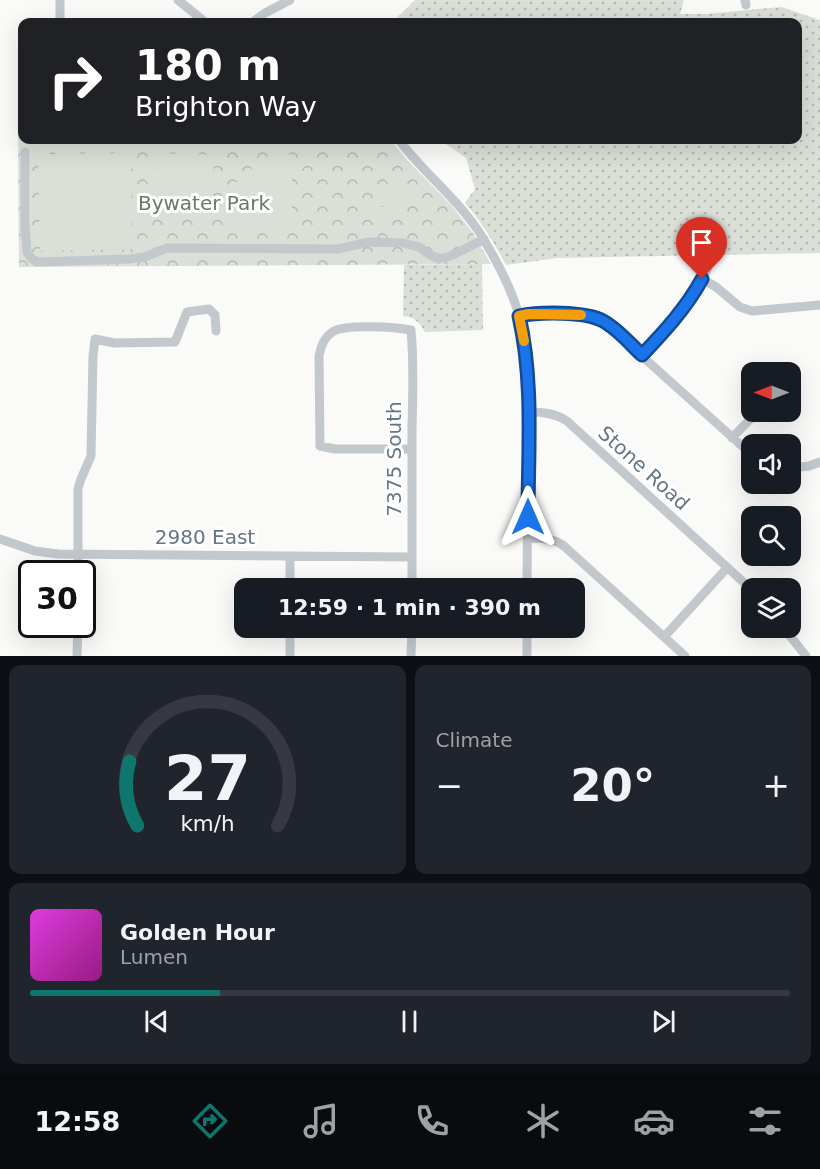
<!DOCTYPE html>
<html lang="en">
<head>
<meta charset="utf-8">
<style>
  body { margin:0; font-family:"DejaVu Sans",sans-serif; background:#20242c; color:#f1f3f6; height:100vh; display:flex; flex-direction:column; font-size:22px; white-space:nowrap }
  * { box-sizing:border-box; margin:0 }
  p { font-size:20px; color:#9ea1a6 }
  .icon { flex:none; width:33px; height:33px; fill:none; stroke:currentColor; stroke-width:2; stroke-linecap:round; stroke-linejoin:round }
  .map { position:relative; height:656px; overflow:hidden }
  .panel { display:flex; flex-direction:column; gap:9px; padding:9px; background:#0d0f14; flex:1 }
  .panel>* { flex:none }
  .guide { position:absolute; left:18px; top:18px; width:784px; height:126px; border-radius:12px; box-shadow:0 6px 24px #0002; background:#202124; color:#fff; overflow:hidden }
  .needle { width:39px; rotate:270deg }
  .fabs { position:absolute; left:741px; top:362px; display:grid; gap:12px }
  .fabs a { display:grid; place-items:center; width:60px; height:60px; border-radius:12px; background:#171b24; box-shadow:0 6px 24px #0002; font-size:30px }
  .speed { position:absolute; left:18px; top:560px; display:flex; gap:12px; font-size:30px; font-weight:700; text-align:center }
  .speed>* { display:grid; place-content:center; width:78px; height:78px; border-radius:50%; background:#171b24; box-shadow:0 6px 24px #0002; line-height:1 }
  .speed .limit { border:3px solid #111; border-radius:9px; background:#fff; color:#111 }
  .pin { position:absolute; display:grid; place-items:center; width:51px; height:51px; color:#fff; margin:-62px -26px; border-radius:50% 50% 50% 0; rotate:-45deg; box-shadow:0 0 6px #0007 }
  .pin .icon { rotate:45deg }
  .me { position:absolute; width:66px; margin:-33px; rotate:0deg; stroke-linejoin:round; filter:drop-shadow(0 0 4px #0008) }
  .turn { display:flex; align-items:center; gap:21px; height:126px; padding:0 18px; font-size:27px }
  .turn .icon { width:78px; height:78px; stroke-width:2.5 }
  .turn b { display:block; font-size:42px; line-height:51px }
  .big { font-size:45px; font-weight:700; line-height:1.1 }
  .panel .card { flex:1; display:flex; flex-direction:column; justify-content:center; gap:9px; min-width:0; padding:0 21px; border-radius:12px; background:#20242c }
  .panel .dial { align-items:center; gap:0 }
  .dial svg { height:156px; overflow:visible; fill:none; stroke:#363941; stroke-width:7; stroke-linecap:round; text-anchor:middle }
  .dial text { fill:#f1f3f6; stroke:none }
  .song { display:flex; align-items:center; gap:18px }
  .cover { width:72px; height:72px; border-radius:9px; background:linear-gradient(135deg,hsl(300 70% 55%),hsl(310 70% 35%)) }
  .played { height:6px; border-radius:3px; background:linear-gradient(90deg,#0f766e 25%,#363941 25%) }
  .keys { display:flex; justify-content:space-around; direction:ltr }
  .heat { display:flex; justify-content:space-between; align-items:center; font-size:33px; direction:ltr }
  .panel .tiles { flex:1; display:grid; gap:9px; grid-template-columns:1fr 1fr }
  .card:last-child { grid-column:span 2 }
  .trip { position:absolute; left:234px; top:578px; width:351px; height:60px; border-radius:12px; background:#171b24; box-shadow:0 6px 24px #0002; font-weight:700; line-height:60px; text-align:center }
  .tabs { display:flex; height:96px; justify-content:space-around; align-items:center; background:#090b0e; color:#9ea1a6 }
  .tabs .icon { width:42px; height:42px }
  .tabs .selected { color:#0f766e }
  .tabs b { font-size:27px; color:#f1f3f6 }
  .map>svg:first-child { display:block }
  .grass { fill:url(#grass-dots) }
  .forest { fill:url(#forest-crowns) }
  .garden { fill:#dadfd7 }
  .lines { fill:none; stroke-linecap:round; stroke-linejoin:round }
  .minor { stroke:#c3c8cc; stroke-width:9 }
  .route-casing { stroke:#114b97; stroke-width:15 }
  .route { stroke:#1a73e8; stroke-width:10 }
  .slow { stroke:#f59e0b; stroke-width:10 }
  .labels { text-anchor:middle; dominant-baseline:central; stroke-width:6; stroke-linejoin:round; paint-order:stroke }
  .park-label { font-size:20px; fill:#687a64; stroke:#fff }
  .street-label { font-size:20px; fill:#657683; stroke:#fff }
</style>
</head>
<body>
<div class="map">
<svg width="820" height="656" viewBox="0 0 820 656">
  <defs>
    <pattern id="grass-dots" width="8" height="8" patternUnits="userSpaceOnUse" patternTransform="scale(1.5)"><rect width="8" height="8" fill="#dadfd7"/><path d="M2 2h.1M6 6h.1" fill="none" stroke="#b4b9b4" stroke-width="1.8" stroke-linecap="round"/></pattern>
    <pattern id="forest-crowns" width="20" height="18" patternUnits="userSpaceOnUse" patternTransform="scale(1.5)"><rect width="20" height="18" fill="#dadfd7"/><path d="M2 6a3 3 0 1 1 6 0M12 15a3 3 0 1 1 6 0" fill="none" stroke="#b4b9b4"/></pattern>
  </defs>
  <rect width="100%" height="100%" fill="#fafaf8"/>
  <path class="grass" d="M415 0H684L680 14H707L781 7 820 20V253L557 258 506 265C494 243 482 222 465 203L475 189 466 158 440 140H798V22H395L396 19Z
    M482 264 483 330 425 332C420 322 414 317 403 316L404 265Z"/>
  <path class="forest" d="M18 129H22V140H391L407 160 452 206 473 233 491 264 19 267Z"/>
  <path class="garden" d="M131 153 132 249 40 251 38 154Z
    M153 153 215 155 213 176 202 206 175 219H151Z
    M292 154V224L222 228 227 204 237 181 251 169 272 156Z
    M376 190H403V203H376Z
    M376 207H403V220H376Z"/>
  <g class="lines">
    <path class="minor" d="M178 0 205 22
      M745 0 746 5
      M60 22V0
      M253 22 265 13 290 0
      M399 140C425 175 462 202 484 240 499 265 513 292 520 319 530 361 529 404 528 446 528 494 527 541 527 588
      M25 152V227L27 252 31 258 37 262 129 259 145 257 167 248 338 249 369 242 403 243 419 247 430 255 437 258H445L453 255 484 239
      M702 279 716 287 740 307 752 311 820 305
      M519 316C541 312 584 312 604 322L752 455
      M642 355C669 326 691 303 708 267
      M528 412C543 412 554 413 567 421L752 590
      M732 438 758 411
      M790 468 809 466 820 462
      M527 538C541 538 553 538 564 546L685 656
      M0 539 35 551 58 554 412 557
      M78 573V489L81 479 91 456 93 356 95 339 114 343 175 342 187 312 209 309 215 315 216 331
      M290 588V556
      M412 588C412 534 412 481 412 427 413 395 414 362 411 330 395 327 347 324 334 331 324 337 321 346 319 356L320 446 335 449H412
      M783 627 806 656
      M664 637 727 568
      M77 656 78 624
      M290 656V627
      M411 656 412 627
      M527 656V627"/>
  </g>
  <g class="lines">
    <defs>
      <path id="route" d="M528 517C528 451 534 382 519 316 539 312 585 311 603 321 618 329 630 344 642 355 665 331 686 308 702 279"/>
    </defs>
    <use href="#route" class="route-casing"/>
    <use href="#route" class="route"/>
    <path class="slow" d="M524 341 519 316 529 314 581 315"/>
  </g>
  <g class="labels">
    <g class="park-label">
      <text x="204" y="203">Bywater Park</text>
    </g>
    <g class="street-label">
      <text transform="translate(394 459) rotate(-90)">7375 South</text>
      <text transform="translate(644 468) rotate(42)">Stone Road</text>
      <text x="205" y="537">2980 East</text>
    </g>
  </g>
</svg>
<div class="fabs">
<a><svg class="needle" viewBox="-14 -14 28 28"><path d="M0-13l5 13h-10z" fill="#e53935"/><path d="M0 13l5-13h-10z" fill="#9ea1a6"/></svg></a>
<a><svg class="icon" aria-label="sound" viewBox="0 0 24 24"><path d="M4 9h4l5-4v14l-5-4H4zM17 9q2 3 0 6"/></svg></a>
<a><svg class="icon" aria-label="search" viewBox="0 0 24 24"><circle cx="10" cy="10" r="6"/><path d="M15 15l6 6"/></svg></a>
<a><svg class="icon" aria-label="layers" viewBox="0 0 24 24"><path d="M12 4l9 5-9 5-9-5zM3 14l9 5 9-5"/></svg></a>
</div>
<div class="speed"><div class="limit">30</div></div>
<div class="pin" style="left:702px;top:279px;background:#d93025"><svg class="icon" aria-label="arrive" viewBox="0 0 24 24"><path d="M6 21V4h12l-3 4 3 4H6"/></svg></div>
<svg class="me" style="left:528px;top:517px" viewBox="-20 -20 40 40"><path d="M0-17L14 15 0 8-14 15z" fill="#1a73e8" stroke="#fff" stroke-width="4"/></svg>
<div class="trip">12:59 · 1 min · 390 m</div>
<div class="guide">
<div class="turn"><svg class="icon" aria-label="right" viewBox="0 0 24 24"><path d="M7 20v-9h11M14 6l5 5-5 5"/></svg><div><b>180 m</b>Brighton Way</div></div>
</div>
</div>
<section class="panel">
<div class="tiles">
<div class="card dial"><svg viewBox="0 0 100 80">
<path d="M14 69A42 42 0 1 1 86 69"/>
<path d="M14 69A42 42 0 0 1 10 36" stroke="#0f766e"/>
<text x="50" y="56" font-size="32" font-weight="700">27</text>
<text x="50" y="72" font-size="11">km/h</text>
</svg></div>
<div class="card"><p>Climate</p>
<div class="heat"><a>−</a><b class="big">20°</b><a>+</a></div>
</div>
<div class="card">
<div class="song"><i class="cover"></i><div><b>Golden Hour</b><p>Lumen</p></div></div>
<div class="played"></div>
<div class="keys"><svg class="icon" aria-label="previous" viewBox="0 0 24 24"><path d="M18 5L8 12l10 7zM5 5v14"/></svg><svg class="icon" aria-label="pause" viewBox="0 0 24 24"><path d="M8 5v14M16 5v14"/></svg><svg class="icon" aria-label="next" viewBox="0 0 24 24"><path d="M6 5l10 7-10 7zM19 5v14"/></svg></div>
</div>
</div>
</section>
<nav class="tabs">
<b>12:58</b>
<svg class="icon selected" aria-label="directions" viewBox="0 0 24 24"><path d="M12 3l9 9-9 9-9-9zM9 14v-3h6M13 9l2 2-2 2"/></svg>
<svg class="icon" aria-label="music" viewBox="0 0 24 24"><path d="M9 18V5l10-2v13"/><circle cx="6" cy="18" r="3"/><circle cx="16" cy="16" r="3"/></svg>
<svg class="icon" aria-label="phone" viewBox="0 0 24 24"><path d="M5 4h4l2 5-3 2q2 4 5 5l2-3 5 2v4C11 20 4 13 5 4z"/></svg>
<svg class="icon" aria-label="climate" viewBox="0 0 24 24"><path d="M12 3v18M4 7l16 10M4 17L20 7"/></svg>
<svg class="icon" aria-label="car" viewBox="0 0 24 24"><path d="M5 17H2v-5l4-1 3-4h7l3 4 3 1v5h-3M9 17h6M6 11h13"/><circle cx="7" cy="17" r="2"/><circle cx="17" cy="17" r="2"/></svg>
<svg class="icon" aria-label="filters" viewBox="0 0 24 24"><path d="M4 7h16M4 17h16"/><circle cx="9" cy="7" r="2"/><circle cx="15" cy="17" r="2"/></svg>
</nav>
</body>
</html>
